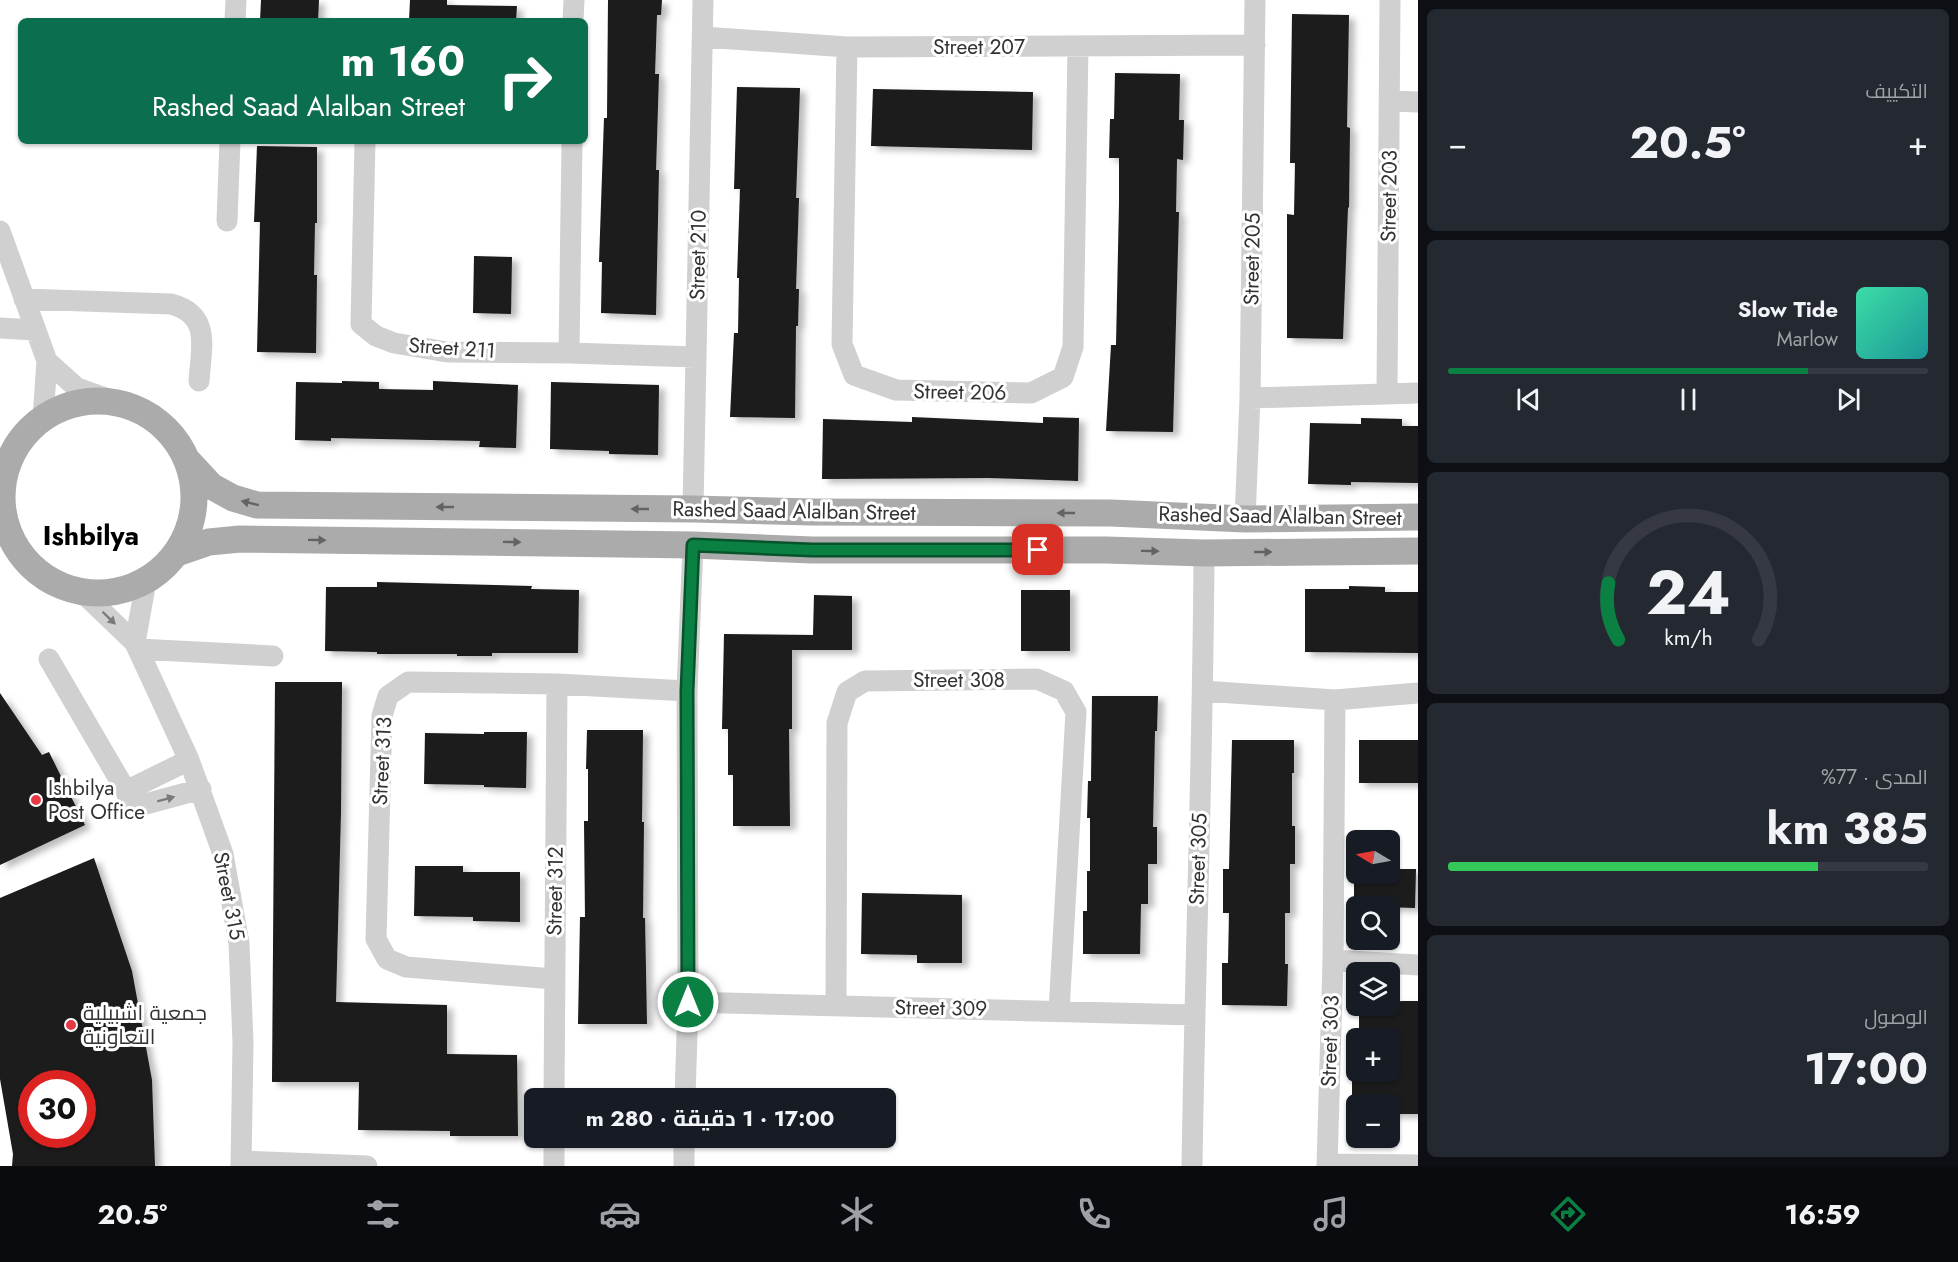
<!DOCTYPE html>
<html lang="ar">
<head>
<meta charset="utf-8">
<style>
  body { margin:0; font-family:Jost,Cairo,sans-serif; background:#242831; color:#f1f3f6; direction:rtl; height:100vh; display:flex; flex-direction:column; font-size:22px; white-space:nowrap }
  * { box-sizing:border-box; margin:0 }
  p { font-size:20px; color:#9ea1a6 }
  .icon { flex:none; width:33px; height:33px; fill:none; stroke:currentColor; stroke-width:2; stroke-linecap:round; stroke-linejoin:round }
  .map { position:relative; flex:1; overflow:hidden; direction:ltr }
  .details { display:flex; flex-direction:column; gap:9px; padding:9px; background:#0d0f14; width:540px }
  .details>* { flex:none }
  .top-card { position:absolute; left:18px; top:18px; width:570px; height:126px; border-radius:9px; box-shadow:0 2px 4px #0004; direction:rtl; background:#0b6e4f; color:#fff; overflow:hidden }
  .needle { width:39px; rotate:280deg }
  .controls { position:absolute; left:1346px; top:830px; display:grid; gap:12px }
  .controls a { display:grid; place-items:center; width:54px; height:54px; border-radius:9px; background:#171b24; box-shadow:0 2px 4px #0004; font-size:30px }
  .speed { position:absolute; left:18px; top:1070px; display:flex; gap:12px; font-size:30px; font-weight:700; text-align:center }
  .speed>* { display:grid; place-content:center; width:78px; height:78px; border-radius:50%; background:#171b24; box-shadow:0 2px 4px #0004; line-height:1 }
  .speed .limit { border:9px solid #d22; background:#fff; color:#111 }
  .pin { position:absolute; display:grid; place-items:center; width:51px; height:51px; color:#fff; margin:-26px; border-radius:12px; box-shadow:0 3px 9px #0006 }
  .me { position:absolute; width:66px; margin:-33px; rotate:0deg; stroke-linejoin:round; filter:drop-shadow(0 0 4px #0008) }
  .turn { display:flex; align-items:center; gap:21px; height:126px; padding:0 24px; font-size:27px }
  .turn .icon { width:78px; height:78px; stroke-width:2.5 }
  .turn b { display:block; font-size:42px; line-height:51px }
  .big { font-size:45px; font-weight:700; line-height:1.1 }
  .details .card { flex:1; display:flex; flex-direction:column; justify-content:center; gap:9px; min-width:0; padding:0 21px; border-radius:9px; background:#242831 }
  .details .dial { align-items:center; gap:0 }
  .dial svg { height:156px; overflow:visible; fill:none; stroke:#363941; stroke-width:7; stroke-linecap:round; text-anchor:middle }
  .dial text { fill:#f1f3f6; stroke:none }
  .song { display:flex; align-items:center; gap:18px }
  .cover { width:72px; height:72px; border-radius:9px; background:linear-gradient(135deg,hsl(160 70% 55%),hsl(180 70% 35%)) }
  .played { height:6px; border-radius:3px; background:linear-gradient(90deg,#0b8043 75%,#363941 75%) }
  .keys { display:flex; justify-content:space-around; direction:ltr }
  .heat { display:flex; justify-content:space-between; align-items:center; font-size:33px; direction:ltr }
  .charge { height:9px; border-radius:4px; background:linear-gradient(90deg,#34c759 77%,#363941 0) }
  .trip { position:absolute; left:524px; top:1088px; width:372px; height:60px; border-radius:9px; background:#171b24; box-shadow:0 2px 4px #0004; font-weight:700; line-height:60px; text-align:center; direction:rtl }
  .menu { display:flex; height:96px; justify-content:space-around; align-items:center; background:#090b0e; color:#9ea1a6 }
  .menu .icon { width:42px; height:42px }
  .menu .on { color:#0b8043 }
  .menu b { font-size:27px; color:#f1f3f6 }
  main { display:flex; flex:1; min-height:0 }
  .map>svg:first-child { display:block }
  .building { fill:#1a1a1a; fill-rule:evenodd; filter:url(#shadow) }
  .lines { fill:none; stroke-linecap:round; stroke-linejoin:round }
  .minor { stroke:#d0d0d0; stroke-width:21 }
  .major { stroke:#ababab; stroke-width:27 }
  .oneway { fill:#636363 }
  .oneway2 { fill:#7a7a7a }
  .route-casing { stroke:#07532c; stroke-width:15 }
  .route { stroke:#0b8043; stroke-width:10 }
  .poi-dot { fill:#e63946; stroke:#fff; stroke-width:2 }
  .labels { text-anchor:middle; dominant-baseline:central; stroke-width:6; stroke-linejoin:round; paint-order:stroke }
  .street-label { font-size:21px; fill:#333; stroke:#fff }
  .poi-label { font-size:21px; fill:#333; stroke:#fff; text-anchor:start }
  .district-label { font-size:27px; font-weight:bold; fill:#000; stroke:#fff }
</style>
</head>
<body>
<main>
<section class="details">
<div class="card"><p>التكييف</p>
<div class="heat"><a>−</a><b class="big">20.5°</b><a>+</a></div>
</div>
<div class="card">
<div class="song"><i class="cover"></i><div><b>Slow Tide</b><p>Marlow</p></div></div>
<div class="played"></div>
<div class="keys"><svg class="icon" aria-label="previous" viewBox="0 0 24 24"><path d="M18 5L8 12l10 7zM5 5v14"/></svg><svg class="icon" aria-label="pause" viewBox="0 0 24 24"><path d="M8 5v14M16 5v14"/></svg><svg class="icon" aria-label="next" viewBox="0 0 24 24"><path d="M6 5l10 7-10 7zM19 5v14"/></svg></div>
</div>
<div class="card dial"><svg viewBox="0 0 100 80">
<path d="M14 69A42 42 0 1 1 86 69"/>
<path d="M14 69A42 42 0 0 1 9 40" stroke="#0b8043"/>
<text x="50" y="56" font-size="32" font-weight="700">24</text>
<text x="50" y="72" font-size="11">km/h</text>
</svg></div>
<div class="card"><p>المدى · 77%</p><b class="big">385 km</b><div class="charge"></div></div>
<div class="card"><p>الوصول</p><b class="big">17:00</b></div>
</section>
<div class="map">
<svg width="1418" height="1166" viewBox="0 0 1418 1166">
  <defs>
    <filter id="shadow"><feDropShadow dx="6" dy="4" stdDeviation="3" flood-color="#0004"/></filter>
  </defs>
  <rect width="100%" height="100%" fill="#fff"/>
  <path class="building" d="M261 0H319L318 21H260Z
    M410 0H447V5L517 6 516 21H409Z
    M608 0H662L661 15H657L655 74H659L656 170H659L656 315 601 313 602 262H599L604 118H607Z
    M1292 14 1349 15 1347 127 1350 128 1349 208 1348 207 1343 339 1287 338V214L1294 215 1295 163H1290Z
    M1115 73 1180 74 1179 120H1184L1183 160 1177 159 1176 212H1179L1173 432 1106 431 1111 345H1116L1119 203V158H1109L1110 119H1114Z
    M737 87 800 88 796 198H799L796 289H799L798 326H796L795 418 730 417 734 333H738L739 278H737L740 189H734Z
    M873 89 1033 92 1032 150 871 146Z
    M257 146 317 147V223H315L314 275H317L316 353 257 352 260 222H254Z
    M474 256 512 257 511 314 473 313Z
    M342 381 379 382V389L433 390V381L518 385 516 448 479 447 480 441 331 438V441L295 440 296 382 342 383Z
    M551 382 659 385 658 455 609 454V451L550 449Z
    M912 417 1043 423V417L1079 418 1078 481 989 478 822 479 823 419 912 422Z
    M1361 418 1402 419V426H1418V483L1351 482V485L1308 484 1310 423 1361 424Z
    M377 582 532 586 531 589 579 590 578 653H492V656H457V654H377V652L325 651 326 587H377Z
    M1349 586 1385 587V592H1418V653L1305 652V589H1349Z
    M1021 590H1070V651H1021Z
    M814 595 852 596V650H792V729H789L790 826H733V775H728V729H722L724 634 813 635Z
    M275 682H342L341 812 336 1002 447 1005V1054L517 1055 518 1136H450V1131L358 1130 359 1082H272Z
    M0 693 42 755 49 752 85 825 0 865Z
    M1092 696H1158L1157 731H1155L1153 827H1157V864H1148V904H1141L1140 954H1083V911H1087V871H1090V818H1087L1088 781H1091Z
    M587 730H643L642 822H644L643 918H645L647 1024H578L580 917H585L584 821H588V769H586Z
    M484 732H527L526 788 484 787V785L424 784 425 733 484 734Z
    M1232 740H1294V773H1292V826H1295V864H1290V913H1285V964H1288L1287 1006 1222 1005V963H1228L1229 913H1223V869H1229Z
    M1359 740H1418V783H1359Z
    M94 858 132 971 152 1080 155 1166H12L13 1154 0 1079V898ZM32 1083H82V1134H32Z
    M415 866H463V872H520V922L473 921V917L414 916Z
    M1389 869H1416L1415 908 1354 906V873H1389Z
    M862 893 962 895V963H917V955L861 954Z
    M1403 1001H1418V1114H1389V1104H1352V1071H1389V1038H1359V1005H1389V1002Z"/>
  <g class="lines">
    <path class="minor" d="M235 21 236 0
      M573 21 574 0
      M703 37 847 47 1255 45
      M847 47 842 344 854 375 896 390 1031 393 1063 377 1073 347 1078 47
      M1390 101 1418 102
      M365 141 361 324 376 336 394 343 447 352 569 353 696 357
      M227 221 230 141
      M0 231 47 361 43 418
      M24 299 171 304C212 315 201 348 199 381
      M0 328 35 330
      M569 353 572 141
      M47 361 77 388 116 402
      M1387 393 1390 0
      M1250 398 1418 393
      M693 509 703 0
      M1245 519 1250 398 1255 0
      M82 592 135 643 189 760 223 854 239 943 243 1043 241 1166
      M135 643 146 581
      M138 649 273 656
      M49 659 126 791 131 808 201 789
      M1203 691 1335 700 1418 693
      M126 791 189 760
      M1333 960 1418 965
      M554 979 406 967 387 959 376 939 382 716 388 696 408 682 557 684 687 691
      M688 1002 1194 1015
      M836 1006 837 723 847 692 865 681 1037 679 1064 691 1076 712 1059 1011
      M554 1098 557 684
      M685 1098 688 1002 687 691 693 545
      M241 1161 367 1166
      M1327 1164 1418 1165
      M554 1166V1137
      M684 1166V1137
      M1192 1166C1195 962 1203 757 1204 553
      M1327 1166 1333 960 1335 700"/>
    <path class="major" d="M2 497a96 96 0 1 1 192 0a96 96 0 1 1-192 0Z
      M186 459 211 486 233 498 257 505 693 509 812 512 1111 513 1245 519 1418 517
      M177 553 209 542 240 539 693 545 812 550H1106L1204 553 1418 551"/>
  </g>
  <defs><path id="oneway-solid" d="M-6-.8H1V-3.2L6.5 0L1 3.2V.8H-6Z" transform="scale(1.5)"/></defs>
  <g class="oneway">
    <use href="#oneway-solid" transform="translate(250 503) rotate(-166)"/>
    <use href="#oneway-solid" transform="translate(445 507) rotate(-180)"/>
    <use href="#oneway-solid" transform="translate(640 509) rotate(-180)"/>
    <use href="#oneway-solid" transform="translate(1066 513) rotate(-180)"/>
    <use href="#oneway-solid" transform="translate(317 540) rotate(1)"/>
    <use href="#oneway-solid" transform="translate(512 542) rotate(1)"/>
    <use href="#oneway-solid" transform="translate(1150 551) rotate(1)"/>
    <use href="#oneway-solid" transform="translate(1263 552)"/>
  </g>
  <g class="oneway2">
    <use href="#oneway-solid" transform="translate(109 618) rotate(44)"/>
    <use href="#oneway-solid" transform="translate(166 799) rotate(-15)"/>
  </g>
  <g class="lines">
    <defs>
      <path id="route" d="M688 1002 687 691 693 545 812 550H1038"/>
    </defs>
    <use href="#route" class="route-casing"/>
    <use href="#route" class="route"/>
  </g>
  <g class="poi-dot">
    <circle cx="36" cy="800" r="6"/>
    <circle cx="71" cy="1025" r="6"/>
  </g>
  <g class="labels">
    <g class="street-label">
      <text x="979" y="47">Street 207</text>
      <text transform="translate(1389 196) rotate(-89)">Street 203</text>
      <text transform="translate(698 255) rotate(-89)">Street 210</text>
      <text transform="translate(1252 259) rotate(-89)">Street 205</text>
      <text transform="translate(452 348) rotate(4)">Street 211</text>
      <text transform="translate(960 392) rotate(1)">Street 206</text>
      <text transform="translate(794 511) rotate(1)">Rashed Saad Alalban Street</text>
      <text transform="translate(1280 516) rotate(1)">Rashed Saad Alalban Street</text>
      <text x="959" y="680">Street 308</text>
      <text transform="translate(382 761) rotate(-87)">Street 313</text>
      <text transform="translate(1198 859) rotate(-88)">Street 305</text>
      <text transform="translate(555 891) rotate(-89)">Street 312</text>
      <text transform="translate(229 896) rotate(79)">Street 315</text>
      <text transform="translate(941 1008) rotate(1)">Street 309</text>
      <text transform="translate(1330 1041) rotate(-88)">Street 303</text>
    </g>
    <g class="poi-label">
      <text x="48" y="788">Ishbilya<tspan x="48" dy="24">Post Office</tspan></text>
      <text x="83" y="1013">جمعية اشبيلية<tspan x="83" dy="24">التعاونية</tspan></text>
    </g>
    <g class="district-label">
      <text x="91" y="535">Ishbilya</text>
    </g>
  </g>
</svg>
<div class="controls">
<a><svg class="needle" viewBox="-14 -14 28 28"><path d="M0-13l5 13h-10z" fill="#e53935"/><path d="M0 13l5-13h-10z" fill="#9ea1a6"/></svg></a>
<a><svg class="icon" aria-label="search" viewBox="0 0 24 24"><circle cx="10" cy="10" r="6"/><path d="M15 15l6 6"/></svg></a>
<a><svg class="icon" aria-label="layers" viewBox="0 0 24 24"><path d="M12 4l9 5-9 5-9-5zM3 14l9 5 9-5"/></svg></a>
<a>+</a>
<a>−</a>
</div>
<div class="speed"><div class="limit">30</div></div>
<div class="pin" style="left:1038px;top:550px;background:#d93025"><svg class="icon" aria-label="arrive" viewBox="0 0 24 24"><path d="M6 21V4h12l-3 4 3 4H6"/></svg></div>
<svg class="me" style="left:688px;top:1002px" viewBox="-20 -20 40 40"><circle r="17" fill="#0b8043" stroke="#fff" stroke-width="3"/><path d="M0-11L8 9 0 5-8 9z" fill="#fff"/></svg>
<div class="trip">17:00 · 1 دقيقة · 280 m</div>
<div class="top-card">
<div class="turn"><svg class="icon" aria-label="right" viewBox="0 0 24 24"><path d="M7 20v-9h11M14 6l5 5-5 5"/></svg><div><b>160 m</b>Rashed Saad Alalban Street</div></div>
</div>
</div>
</main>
<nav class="menu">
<b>16:59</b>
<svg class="icon on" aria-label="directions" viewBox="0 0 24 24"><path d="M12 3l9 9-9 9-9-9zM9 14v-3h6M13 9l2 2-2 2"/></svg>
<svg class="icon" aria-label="music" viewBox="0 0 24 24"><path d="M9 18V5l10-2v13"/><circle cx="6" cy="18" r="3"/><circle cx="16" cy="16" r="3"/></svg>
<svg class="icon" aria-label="phone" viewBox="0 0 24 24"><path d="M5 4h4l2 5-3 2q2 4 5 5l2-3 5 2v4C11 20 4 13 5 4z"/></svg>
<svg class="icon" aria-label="climate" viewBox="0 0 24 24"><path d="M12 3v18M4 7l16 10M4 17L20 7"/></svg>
<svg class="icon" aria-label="car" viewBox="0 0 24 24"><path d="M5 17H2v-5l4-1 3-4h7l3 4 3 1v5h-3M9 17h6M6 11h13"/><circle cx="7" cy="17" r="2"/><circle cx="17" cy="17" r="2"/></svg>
<svg class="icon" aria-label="filters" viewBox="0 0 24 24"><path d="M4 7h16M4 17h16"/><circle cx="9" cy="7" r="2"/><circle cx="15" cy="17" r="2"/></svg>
<b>20.5°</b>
</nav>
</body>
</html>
